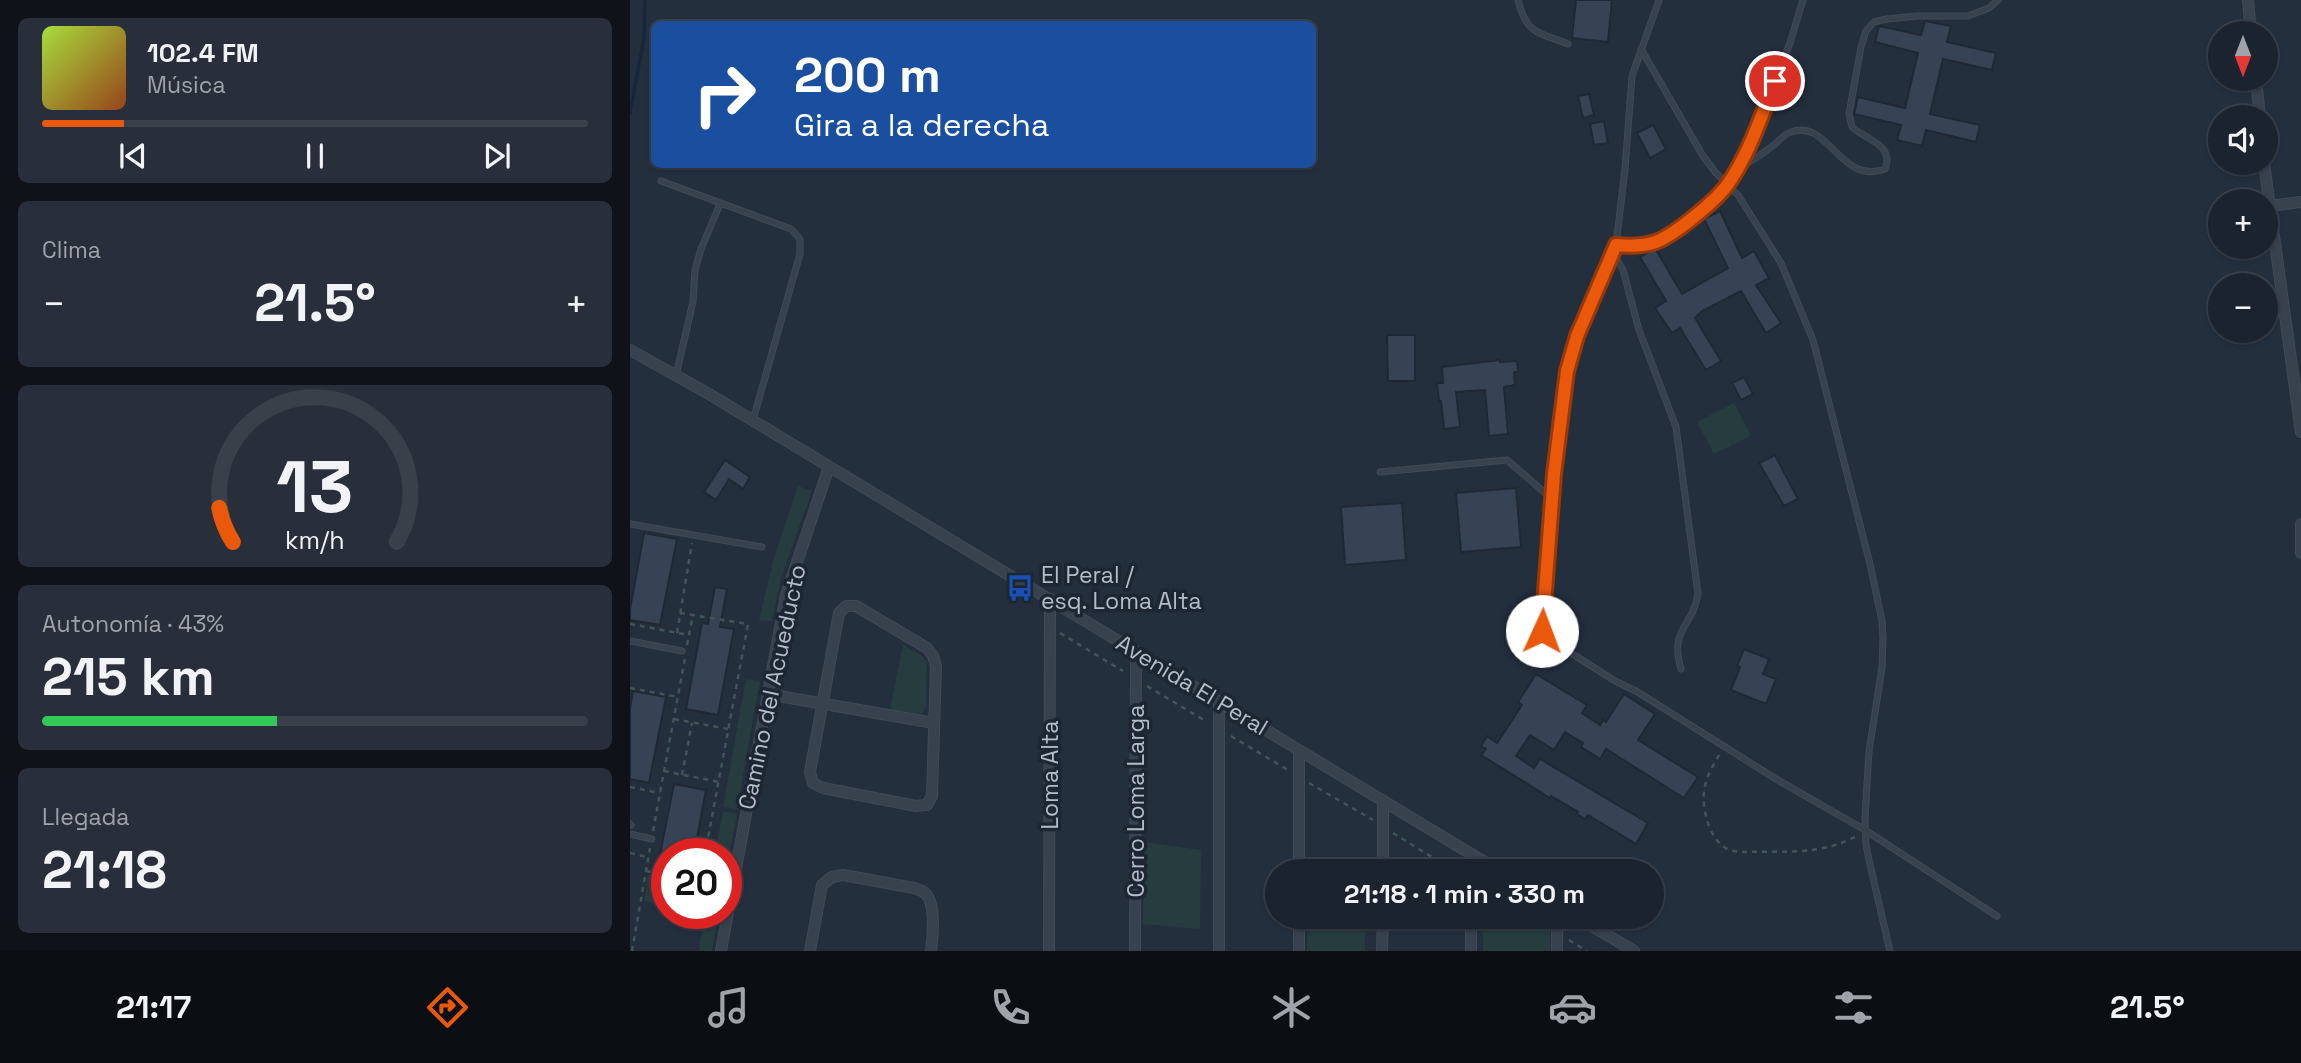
<!DOCTYPE html>
<html lang="es">
<head>
<meta charset="utf-8">
<style>
  body { margin:0; font-family:"Space Grotesk",sans-serif; background:#282f3a; color:#f1f3f6; height:100vh; display:flex; flex-direction:column; font-size:26px; white-space:nowrap }
  * { box-sizing:border-box; margin:0 }
  p { font-size:23px; color:#a0a4aa }
  .icon { flex:none; width:38px; height:38px; fill:none; stroke:currentColor; stroke-width:2; stroke-linecap:round; stroke-linejoin:round }
  .map { position:relative; flex:1; overflow:hidden }
  .panel { display:flex; flex-direction:column; gap:18px; padding:18px; background:#0f1319; width:630px }
  .panel>* { flex:none }
  .banner { position:absolute; left:21px; top:21px; width:665px; height:147px; border-radius:10px; box-shadow:0 2px 5px #0004,0 0 0 2px #39404a; background:#1a4fa0; color:#fff; overflow:hidden }
  .needle { width:46px; rotate:180deg }
  .tools { position:absolute; left:1578px; top:21px; display:grid; gap:14px }
  .tools a { display:grid; place-items:center; width:70px; height:70px; border-radius:50%; background:#1b232e; box-shadow:0 2px 5px #0004,0 0 0 2px #39404a; font-size:35px }
  .speed { position:absolute; left:21px; top:838px; display:flex; gap:14px; font-size:35px; font-weight:700; text-align:center }
  .speed>* { display:grid; place-content:center; width:91px; height:91px; border-radius:50%; background:#1b232e; box-shadow:0 2px 5px #0004,0 0 0 2px #39404a; line-height:1 }
  .speed .limit { border:10px solid #d22; background:#fff; color:#111 }
  .pin { position:absolute; display:grid; place-items:center; width:60px; height:60px; color:#fff; margin:-30px; border:4px solid #fff; border-radius:50%; box-shadow:0 2px 7px #0007 }
  .me { position:absolute; width:77px; margin:-38px; rotate:2deg; stroke-linejoin:round; filter:drop-shadow(0 0 5px #0008) }
  .turn { display:flex; align-items:center; gap:24px; height:147px; padding:0 28px; font-size:32px }
  .turn .icon { width:91px; height:91px; stroke-width:2.5 }
  .turn b { display:block; font-size:49px; line-height:60px }
  .big { font-size:52px; font-weight:800; line-height:1.1 }
  .panel .widget { flex:1; display:flex; flex-direction:column; justify-content:center; gap:10px; min-width:0; padding:0 24px; border-radius:10px; background:#282f3a }
  .panel .dial { align-items:center; gap:0 }
  .dial svg { height:182px; overflow:visible; fill:none; stroke:#39404a; stroke-width:7; stroke-linecap:round; text-anchor:middle }
  .dial text { fill:#f1f3f6; stroke:none }
  .song { display:flex; align-items:center; gap:21px }
  .cover { width:84px; height:84px; border-radius:10px; background:linear-gradient(135deg,hsl(80 70% 55%),hsl(20 70% 35%)) }
  .played { height:7px; border-radius:4px; background:linear-gradient(90deg,#ea580c 15%,#39404a 15%) }
  .keys { display:flex; justify-content:space-around; direction:ltr }
  .heat { display:flex; justify-content:space-between; align-items:center; font-size:38px; direction:ltr }
  .charge { height:10px; border-radius:5px; background:linear-gradient(90deg,#34c759 43%,#39404a 0) }
  .trip { position:absolute; left:635px; top:859px; width:399px; height:70px; border-radius:35px; background:#1b232e; box-shadow:0 2px 5px #0004,0 0 0 2px #39404a; font-weight:800; line-height:70px; text-align:center }
  .tab-bar { display:flex; height:112px; justify-content:space-around; align-items:center; background:#0b0e12; color:#a0a4aa }
  .tab-bar .icon { width:49px; height:49px }
  .tab-bar .active { color:#ea580c }
  .tab-bar b { font-size:32px; color:#f1f3f6 }
  main { display:flex; flex:1; min-height:0 }
  .map>svg:first-child { display:block }
  .green { fill:#263c3f }
  .lines { fill:none; stroke-linecap:round; stroke-linejoin:round }
  .stream { stroke:#17263c; stroke-width:3.5 }
  .building { fill:#364354; stroke:#1f2835; stroke-width:2 }
  .lane-casing { stroke:#414a57; stroke-width:7 }
  .street-casing { stroke:#414a57; stroke-width:12 }
  .path { stroke:#3f5557; stroke-width:2.5; stroke-dasharray:5 5; stroke-linecap:butt }
  .lane { stroke:#38414e; stroke-width:5 }
  .street { stroke:#38414e; stroke-width:10 }
  .route-casing { stroke:#983908; stroke-width:18 }
  .route { stroke:#ea580c; stroke-width:12 }
  .labels { text-anchor:middle; dominant-baseline:central; stroke-width:7; stroke-linejoin:round; paint-order:stroke }
  .poi-label { font-size:23px; fill:#b4bcc9; stroke:#1d2633; text-anchor:start }
  .street-label { font-size:23px; fill:#b4bcc9; stroke:#1d2633 }
</style>
</head>
<body>
<main>
<section class="panel">
<div class="widget">
<div class="song"><i class="cover"></i><div><b>102.4 FM</b><p>Música</p></div></div>
<div class="played"></div>
<div class="keys"><svg class="icon" aria-label="previous" viewBox="0 0 24 24"><path d="M18 5L8 12l10 7zM5 5v14"/></svg><svg class="icon" aria-label="pause" viewBox="0 0 24 24"><path d="M8 5v14M16 5v14"/></svg><svg class="icon" aria-label="next" viewBox="0 0 24 24"><path d="M6 5l10 7-10 7zM19 5v14"/></svg></div>
</div>
<div class="widget"><p>Clima</p>
<div class="heat"><a>−</a><b class="big">21.5°</b><a>+</a></div>
</div>
<div class="widget dial"><svg viewBox="0 0 100 80">
<path d="M14 69A42 42 0 1 1 86 69"/>
<path d="M14 69A42 42 0 0 1 8 54" stroke="#ea580c"/>
<text x="50" y="56" font-size="32" font-weight="700">13</text>
<text x="50" y="72" font-size="11">km/h</text>
</svg></div>
<div class="widget"><p>Autonomía · 43%</p><b class="big">215 km</b><div class="charge"></div></div>
<div class="widget"><p>Llegada</p><b class="big">21:18</b></div>
</section>
<div class="map">
<svg width="1671" height="951" viewBox="0 0 1671 951">
  <rect width="100%" height="100%" fill="#242f3e"/>
  <path class="green" d="M1104 403 1121 435 1103 445 1101 441 1102 445 1084 454 1067 422Z
    M168 486 182 491 151 578 142 621 129 620 144 558Z
    M273 645 291 655 297 662 296 707 293 713 289 715 260 710Z
    M116 679 130 681 107 809 93 807Z
    M93 811 107 814 96 872V854H85Z
    M514 842 571 850 570 929 513 924Z
    M18 875 37 878V907L14 901Z
    M75 914H89L82 951H69Z
    M678 917H714L735 923V951H677Z
    M853 917H897L920 931V951H853Z"/>
  <g class="lines">
    <path class="stream" d="M0 113 14 37 15 0"/>
  </g>
  <path class="building" d="M946 0H982L978 42 942 38Z
    M1295 21 1321 26 1317 42 1366 53 1362 70 1313 59 1300 114 1350 125 1346 142 1296 130 1292 146 1267 140 1271 125 1224 114 1228 97 1275 108 1288 53 1245 42 1249 26 1291 35Z
    M959 94 964 115 953 118 948 96Z
    M974 121 978 143 964 145 960 124Z
    M1023 125 1036 149 1020 158 1007 133Z
    M1090 211 1112 258 1124 251 1139 278 1126 285 1151 323 1136 333 1111 291 1072 311 1065 318 1091 361 1076 370 1050 328 1042 333 1025 308 1036 301 1010 257 1025 248 1052 294 1098 268 1074 219Z
    M757 335H785V381H758Z
    M870 360V362L887 361 888 372H884L885 385 874 387 878 434 859 436 855 390 826 392 830 427 814 429 811 401H809L807 383H813L812 367Z
    M1114 377 1123 394 1111 400 1102 383Z
    M1145 455 1168 499 1154 506 1129 463Z
    M95 460 120 477 113 489 99 479 86 500 74 492Z
    M886 488 891 547 831 552 826 493Z
    M772 503 776 560 715 565 711 507Z
    M14 533 47 539 30 625 0 620V609Z
    M85 587 97 589 90 627 104 629 88 715 56 709 72 623 78 624Z
    M1114 649 1139 659 1133 674 1146 679 1136 704 1101 690 1110 667 1107 666Z
    M906 674 957 705 952 713 970 725 973 720 976 722 994 694 1025 714 1008 740 1068 777 1054 798 976 749 970 759 951 747 953 743 935 732 924 750 900 735 886 756 904 768 910 759 1018 823 1006 844 958 815 955 819 947 814 948 812 921 796 920 798 851 755 856 749 851 746 857 736 867 743 892 705 888 702Z
    M3 691 36 697 19 783 0 779V708Z
    M44 784 76 790 64 854H30Z"/>
  <g class="lines">
    <defs>
      <path id="lane" d="M888 0C896 34 908 32 938 44
        M1029 0 1002 76 995 169 986 245 947 336 938 371 924 474 911 619 912 631 919 639 985 681 1006 691 1146 779 1235 830 1367 916
        M1011 49 1073 156 1086 173 1108 195 1151 263 1183 340 1240 564 1252 621 1253 638 1252 668 1239 751 1235 817 1236 845 1241 869 1260 951
        M1107 169C1121 162 1132 154 1144 145 1149 141 1154 134 1161 132 1199 118 1210 186 1255 169 1265 145 1236 140 1222 127L1219 114 1231 47 1236 31 1244 22 1257 19 1287 16H1338L1359 8 1368 0
        M31 181 161 229 170 239V254L123 420
        M986 245 1011 246 1031 241 1077 206 1098 184 1107 169 1138 100 1160 43 1173 0
        M983 253 993 270 1009 330 1046 427 1068 594C1063 627 1039 628 1051 669
        M46 375 63 302 65 270 71 249 90 204
        M750 472 877 460 922 499
        M0 524 132 547
        M0 641 52 651
        M0 824 1 825
        M0 834 22 839"/>
      <path id="street" d="M1618 0 1621 33
        M1626 79 1630 117
        M1634 163 1671 432
        M1639 206 1671 202
        M0 350 79 394 871 872
        M1671 524V553
        M216 606H226L297 648 303 656 306 666 302 796 297 805 286 806 193 788 183 783 180 772 209 613Z
        M137 694 304 723
        M669 872V750
        M753 872V800
        M841 872 842 854
        M947 917 1004 951
        M91 951 156 595 199 467
        M180 951 192 885 202 877 213 875 284 888C287 889 293 891 295 893 306 903 303 937 301 951
        M419 951 420 599
        M505 951 506 651
        M589 951V702
        M669 951V917
        M752 951 753 917
        M841 951V917
        M927 951V917"/>
    </defs>
    <use href="#lane" class="lane-casing"/>
    <use href="#street" class="street-casing"/>
    <path class="path" d="M50 613 118 624 75 854
      M0 624 59 635
      M47 633 62 543
      M430 633 493 671
      M57 645 63 615
      M517 686 577 722
      M0 688 48 697
      M44 719 98 729
      M601 736 658 770
      M1089 755C1084 764 1077 775 1075 786 1070 805 1079 843 1100 850 1104 852 1108 851 1111 852 1150 851 1193 856 1228 835
      M34 771 89 782
      M52 775 62 723
      M679 783 743 820
      M0 787 30 793
      M23 831 55 658
      M763 833 826 872
      M0 853 17 857
      M16 871 37 875
      M902 917 916 925
      M939 940 957 951
      M2 951 20 848"/>
    <use href="#lane" class="lane"/>
    <use href="#street" class="street"/>
  </g>
  <g class="lines">
    <defs>
      <path id="route" d="M912 631 924 474 937 371 947 336 986 245C1021 248 1032 242 1059 221 1073 210 1088 198 1098 184 1119 154 1132 115 1145 81"/>
    </defs>
    <use href="#route" class="route-casing"/>
    <use href="#route" class="route"/>
  </g>
  <defs>
    <symbol id="bus-bare" viewBox="-9 -9 18 18"><path d="M-5-6H5V4H4V6H2V4H-2V6H-4V4H-5ZM-3.5-4V0h7V-4ZM-3.5 1.2v1.5H-2V1.2ZM2 1.2v1.5H3.5V1.2Z" fill="#1a4fb4" stroke="#1d2633" stroke-width="2.5" paint-order="stroke"/></symbol>
  </defs>
  <g fill-rule="evenodd">
    <use href="#bus-bare" x="371" y="569" width="38" height="38"/>
  </g>
  <g class="labels">
    <g class="poi-label">
      <text x="411" y="575">El Peral /<tspan x="411" dy="26">esq. Loma Alta</tspan></text>
    </g>
    <g class="street-label">
      <text transform="translate(562 685) rotate(31)">Avenida El Peral</text>
      <text transform="translate(142 687) rotate(-78)">Camino del Acueducto</text>
      <text transform="translate(420 775) rotate(-90)">Loma Alta</text>
      <text transform="translate(506 801) rotate(-90)">Cerro Loma Larga</text>
    </g>
  </g>
</svg>
<div class="tools">
<a><svg class="needle" viewBox="-14 -14 28 28"><path d="M0-13l5 13h-10z" fill="#e53935"/><path d="M0 13l5-13h-10z" fill="#a0a4aa"/></svg></a>
<a><svg class="icon" aria-label="sound" viewBox="0 0 24 24"><path d="M4 9h4l5-4v14l-5-4H4zM17 9q2 3 0 6"/></svg></a>
<a>+</a>
<a>−</a>
</div>
<div class="speed"><div class="limit">20</div></div>
<div class="pin" style="left:1145px;top:81px;background:#d93025"><svg class="icon" aria-label="arrive" viewBox="0 0 24 24"><path d="M6 21V4h12l-3 4 3 4H6"/></svg></div>
<svg class="me" style="left:912px;top:631px" viewBox="-20 -20 40 40"><circle r="19" fill="#fff"/><path d="M0-13L10 11 0 6-10 11z" fill="#ea580c"/></svg>
<div class="trip">21:18 · 1 min · 330 m</div>
<div class="banner">
<div class="turn"><svg class="icon" aria-label="right" viewBox="0 0 24 24"><path d="M7 20v-9h11M14 6l5 5-5 5"/></svg><div><b>200 m</b>Gira a la derecha</div></div>
</div>
</div>
</main>
<nav class="tab-bar">
<b>21:17</b>
<svg class="icon active" aria-label="directions" viewBox="0 0 24 24"><path d="M12 3l9 9-9 9-9-9zM9 14v-3h6M13 9l2 2-2 2"/></svg>
<svg class="icon" aria-label="music" viewBox="0 0 24 24"><path d="M9 18V5l10-2v13"/><circle cx="6" cy="18" r="3"/><circle cx="16" cy="16" r="3"/></svg>
<svg class="icon" aria-label="phone" viewBox="0 0 24 24"><path d="M5 4h4l2 5-3 2q2 4 5 5l2-3 5 2v4C11 20 4 13 5 4z"/></svg>
<svg class="icon" aria-label="climate" viewBox="0 0 24 24"><path d="M12 3v18M4 7l16 10M4 17L20 7"/></svg>
<svg class="icon" aria-label="car" viewBox="0 0 24 24"><path d="M5 17H2v-5l4-1 3-4h7l3 4 3 1v5h-3M9 17h6M6 11h13"/><circle cx="7" cy="17" r="2"/><circle cx="17" cy="17" r="2"/></svg>
<svg class="icon" aria-label="filters" viewBox="0 0 24 24"><path d="M4 7h16M4 17h16"/><circle cx="9" cy="7" r="2"/><circle cx="15" cy="17" r="2"/></svg>
<b>21.5°</b>
</nav>
</body>
</html>
